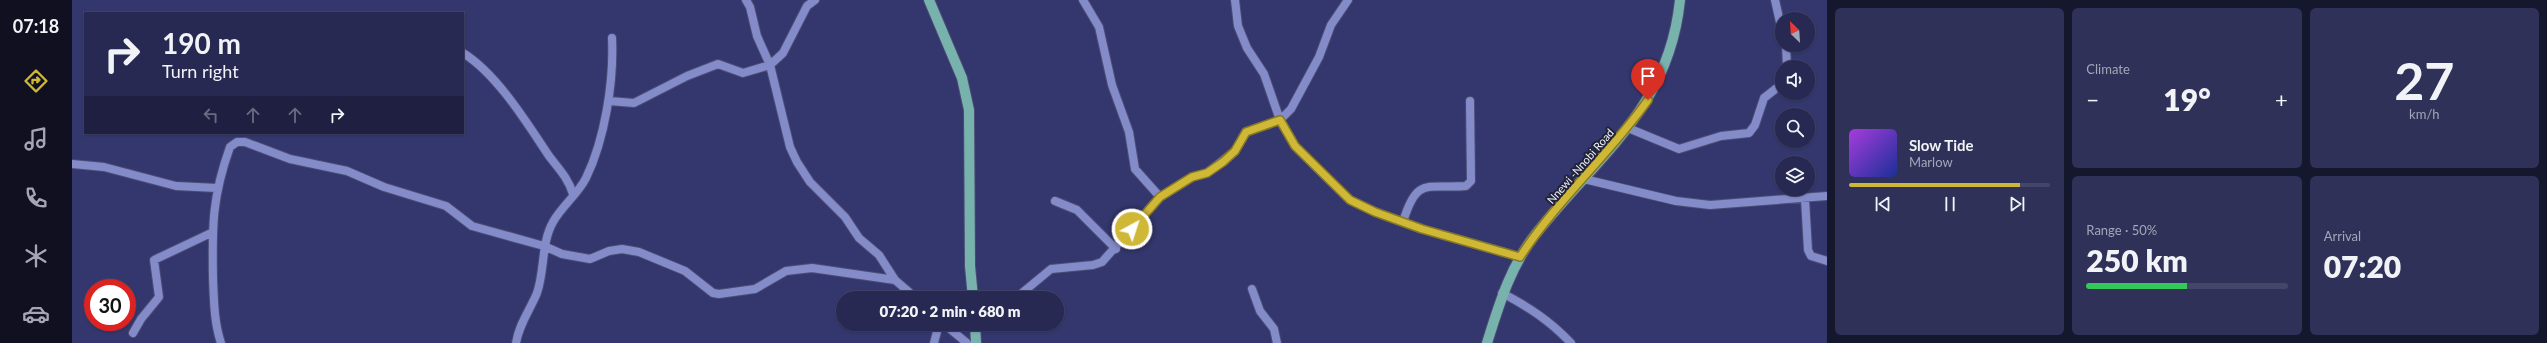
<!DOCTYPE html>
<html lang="en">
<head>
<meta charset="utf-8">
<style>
  body { margin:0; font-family:Lato,sans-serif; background:#2f3159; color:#f1f3f6; height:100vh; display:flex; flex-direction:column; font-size:15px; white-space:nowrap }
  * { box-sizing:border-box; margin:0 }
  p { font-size:13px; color:#a4a6b8 }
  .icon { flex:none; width:22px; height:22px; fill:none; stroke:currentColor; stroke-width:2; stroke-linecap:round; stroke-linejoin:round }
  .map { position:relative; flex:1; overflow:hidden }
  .side { display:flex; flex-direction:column; gap:8px; padding:8px; background:#15172d; width:720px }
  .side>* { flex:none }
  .banner { position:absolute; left:12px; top:12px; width:380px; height:122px; border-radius:0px; box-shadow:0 1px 3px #0004,0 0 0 1px #434569; background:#272952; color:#f1f3f6; overflow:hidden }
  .needle { width:26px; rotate:335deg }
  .fabs { position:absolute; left:1703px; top:12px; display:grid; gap:8px }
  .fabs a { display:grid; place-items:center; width:40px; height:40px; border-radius:50%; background:#272952; box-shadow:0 1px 3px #0004,0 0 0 1px #434569; font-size:20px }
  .speed { position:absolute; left:12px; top:279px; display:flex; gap:8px; font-size:20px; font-weight:700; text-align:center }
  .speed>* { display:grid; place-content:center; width:52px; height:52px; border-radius:50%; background:#272952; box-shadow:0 1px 3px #0004,0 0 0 1px #434569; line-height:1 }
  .speed .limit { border:6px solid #d22; background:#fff; color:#111 }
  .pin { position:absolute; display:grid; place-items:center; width:34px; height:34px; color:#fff; margin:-41px -17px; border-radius:50% 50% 50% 0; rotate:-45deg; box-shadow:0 0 4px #0007 }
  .pin .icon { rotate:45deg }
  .me { position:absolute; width:44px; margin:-22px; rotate:40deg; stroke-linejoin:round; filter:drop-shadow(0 0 3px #0008) }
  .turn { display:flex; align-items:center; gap:14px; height:84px; padding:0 12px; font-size:18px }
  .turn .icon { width:52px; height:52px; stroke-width:2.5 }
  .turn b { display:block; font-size:28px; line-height:34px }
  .lanes { display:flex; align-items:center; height:38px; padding:0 12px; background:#0003; justify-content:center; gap:20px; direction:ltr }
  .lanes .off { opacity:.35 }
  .big { font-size:30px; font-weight:800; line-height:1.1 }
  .side .card { flex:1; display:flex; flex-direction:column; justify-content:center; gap:6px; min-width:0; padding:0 14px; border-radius:6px; background:#2f3159 }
  .side .dial { align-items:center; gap:0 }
  .dial b { font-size:52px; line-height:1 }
  .song { display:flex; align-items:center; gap:12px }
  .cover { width:48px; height:48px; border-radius:6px; background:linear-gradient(135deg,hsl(280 70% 55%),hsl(230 70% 35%)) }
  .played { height:4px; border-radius:2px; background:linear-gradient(90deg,#d0b837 85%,#434569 85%) }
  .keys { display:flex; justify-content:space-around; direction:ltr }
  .heat { display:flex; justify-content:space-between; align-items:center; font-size:22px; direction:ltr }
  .charge { height:6px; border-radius:3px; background:linear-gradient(90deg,#34c759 50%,#434569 0) }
  .side .tiles { flex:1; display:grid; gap:8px; grid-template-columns:repeat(3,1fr) }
  .card:first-child { grid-row:span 2 }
  .trip { position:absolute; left:764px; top:291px; width:228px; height:40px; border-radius:20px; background:#272952; box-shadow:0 1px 3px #0004,0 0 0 1px #434569; font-weight:800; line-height:40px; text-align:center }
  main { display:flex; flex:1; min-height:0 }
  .menu { display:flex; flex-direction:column; width:72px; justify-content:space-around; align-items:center; background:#101021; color:#a4a6b8 }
  .menu .icon { width:28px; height:28px }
  .menu .active { color:#d0b837 }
  .menu b { font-size:18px; color:#f1f3f6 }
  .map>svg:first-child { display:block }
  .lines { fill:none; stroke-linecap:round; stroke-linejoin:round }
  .minor-casing { stroke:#4c4c76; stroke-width:10 }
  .major-casing { stroke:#4c4c76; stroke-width:12 }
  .minor { stroke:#848bc9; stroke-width:8 }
  .major { stroke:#78b2ad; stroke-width:10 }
  .route-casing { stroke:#877824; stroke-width:10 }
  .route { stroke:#d0b837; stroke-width:7 }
  .labels { text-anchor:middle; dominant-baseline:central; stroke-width:4; stroke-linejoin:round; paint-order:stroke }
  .street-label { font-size:11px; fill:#f3f4fb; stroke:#20233b }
</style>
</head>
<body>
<main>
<nav class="menu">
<b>07:18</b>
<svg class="icon active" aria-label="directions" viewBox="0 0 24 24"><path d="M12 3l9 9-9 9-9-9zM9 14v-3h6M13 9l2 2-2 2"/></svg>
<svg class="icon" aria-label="music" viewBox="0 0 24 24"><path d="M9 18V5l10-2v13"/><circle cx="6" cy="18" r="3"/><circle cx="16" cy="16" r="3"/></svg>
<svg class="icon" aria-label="phone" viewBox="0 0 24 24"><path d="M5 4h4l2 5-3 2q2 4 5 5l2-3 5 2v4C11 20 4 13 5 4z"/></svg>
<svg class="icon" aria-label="climate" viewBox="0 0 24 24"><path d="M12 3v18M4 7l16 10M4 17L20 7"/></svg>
<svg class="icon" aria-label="car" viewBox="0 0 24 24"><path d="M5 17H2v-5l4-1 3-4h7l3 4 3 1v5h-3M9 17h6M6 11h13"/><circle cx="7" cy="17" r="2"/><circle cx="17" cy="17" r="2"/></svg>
</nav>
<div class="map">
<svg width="1755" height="343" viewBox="0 0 1755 343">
  <rect width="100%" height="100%" fill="#34376d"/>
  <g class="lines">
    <defs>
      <path id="minor" d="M674 0 678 7 685 36 698 65 718 147 725 162 738 182 773 217 787 238 807 255 823 280 844 298
        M1011 0 1027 27 1040 85 1057 132 1063 169 1088 197
        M1163 0 1166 26 1175 48 1192 74 1208 120 1223 146 1278 200 1303 212 1350 229 1449 257
        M1703 0 1710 31
        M1714 45 1715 67
        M391 53C425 74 455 123 477 156 487 169 496 178 501 194
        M537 101 562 103 615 76 646 64 671 73 698 65 711 53 735 6 743 0
        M1556 128 1607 149 1649 136 1677 133 1683 125 1692 98 1710 84
        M0 164 32 167 104 186 145 188
        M1512 179 1604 201 1638 205 1755 196
        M1733 199 1736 250 1739 256 1755 261
        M983 201 1005 210 1044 249
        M1331 222C1345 176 1355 189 1394 186L1399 181 1398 101
        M1180 289 1188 311 1202 329 1205 343
        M1430 293C1457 307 1478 321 1499 343
        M944 298 979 269 1021 265 1030 262 1088 197 1120 177 1135 173 1163 151 1174 132 1208 120 1219 109 1247 57 1259 25 1276 0
        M872 324 895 343
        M903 331 912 324
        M61 333 69 319 87 297 82 260 139 233
        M149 343C142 322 142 301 141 279 140 227 140 197 158 147L165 142H173L218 159 275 171 312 187 374 206 400 226 472 246 490 254 518 259 537 251 550 249 567 252 613 271 641 293 647 294 683 289 714 271 740 268 823 280
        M444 343C447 324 458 310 465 293 473 270 469 243 481 222 490 206 506 194 514 178 533 139 542 81 540 38
        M862 343 867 324"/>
      <path id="major" d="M857 0 890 78 897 110 898 266 901 298
        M903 324 904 343
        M1415 343C1427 305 1438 267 1463 235 1525 156 1597 109 1608 0"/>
    </defs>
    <use href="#minor" class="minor-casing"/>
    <use href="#major" class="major-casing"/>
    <use href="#minor" class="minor"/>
    <use href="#major" class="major"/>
  </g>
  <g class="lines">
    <defs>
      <path id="route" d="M1060 229 1088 197 1120 177 1135 173 1151 162 1163 151 1174 132 1208 120 1223 146 1278 200 1303 212 1350 229 1448 257C1485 200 1537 155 1576 100"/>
    </defs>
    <use href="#route" class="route-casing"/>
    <use href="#route" class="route"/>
  </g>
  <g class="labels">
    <g class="street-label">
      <text transform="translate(1508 166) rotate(-49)">Nnewi -Nnobi Road</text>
    </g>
  </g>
</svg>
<div class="fabs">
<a><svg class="needle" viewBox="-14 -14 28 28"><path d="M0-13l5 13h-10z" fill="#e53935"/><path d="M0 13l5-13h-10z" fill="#a4a6b8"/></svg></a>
<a><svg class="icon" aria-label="sound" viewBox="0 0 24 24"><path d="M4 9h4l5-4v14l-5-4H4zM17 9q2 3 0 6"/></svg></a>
<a><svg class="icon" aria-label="search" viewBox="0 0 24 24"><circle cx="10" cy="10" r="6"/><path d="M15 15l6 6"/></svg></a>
<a><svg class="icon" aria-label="layers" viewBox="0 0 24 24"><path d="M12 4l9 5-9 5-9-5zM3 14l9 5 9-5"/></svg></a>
</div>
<div class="speed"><div class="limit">30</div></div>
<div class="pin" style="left:1576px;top:100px;background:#d93025"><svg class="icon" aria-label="arrive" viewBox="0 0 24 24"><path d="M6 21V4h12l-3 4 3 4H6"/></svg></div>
<svg class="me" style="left:1060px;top:229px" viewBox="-20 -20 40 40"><circle r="17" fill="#d0b837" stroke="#fff" stroke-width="3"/><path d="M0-11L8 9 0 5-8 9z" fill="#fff"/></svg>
<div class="trip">07:20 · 2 min · 680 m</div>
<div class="banner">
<div class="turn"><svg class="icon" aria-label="right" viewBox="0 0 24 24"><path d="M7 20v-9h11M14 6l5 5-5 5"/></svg><div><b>190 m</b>Turn right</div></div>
<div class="lanes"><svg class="icon off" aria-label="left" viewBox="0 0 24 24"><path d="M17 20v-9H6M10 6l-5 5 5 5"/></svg><svg class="icon off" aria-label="ahead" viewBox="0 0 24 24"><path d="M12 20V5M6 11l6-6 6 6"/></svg><svg class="icon off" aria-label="ahead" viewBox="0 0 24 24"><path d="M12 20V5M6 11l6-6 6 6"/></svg><svg class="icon" aria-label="right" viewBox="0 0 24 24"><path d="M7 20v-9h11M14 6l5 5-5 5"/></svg></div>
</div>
</div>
<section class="side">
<div class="tiles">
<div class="card">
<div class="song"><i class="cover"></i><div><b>Slow Tide</b><p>Marlow</p></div></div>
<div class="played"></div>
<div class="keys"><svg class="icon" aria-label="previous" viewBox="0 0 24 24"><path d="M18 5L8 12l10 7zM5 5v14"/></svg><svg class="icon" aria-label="pause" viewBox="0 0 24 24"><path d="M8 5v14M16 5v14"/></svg><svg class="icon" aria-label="next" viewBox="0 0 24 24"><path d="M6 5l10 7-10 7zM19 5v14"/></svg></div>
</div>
<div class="card"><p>Climate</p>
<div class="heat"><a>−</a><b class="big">19°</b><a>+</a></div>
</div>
<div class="card dial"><b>27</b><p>km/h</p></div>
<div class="card"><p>Range · 50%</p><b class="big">250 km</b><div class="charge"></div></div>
<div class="card"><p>Arrival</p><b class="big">07:20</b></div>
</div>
</section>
</main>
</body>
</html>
